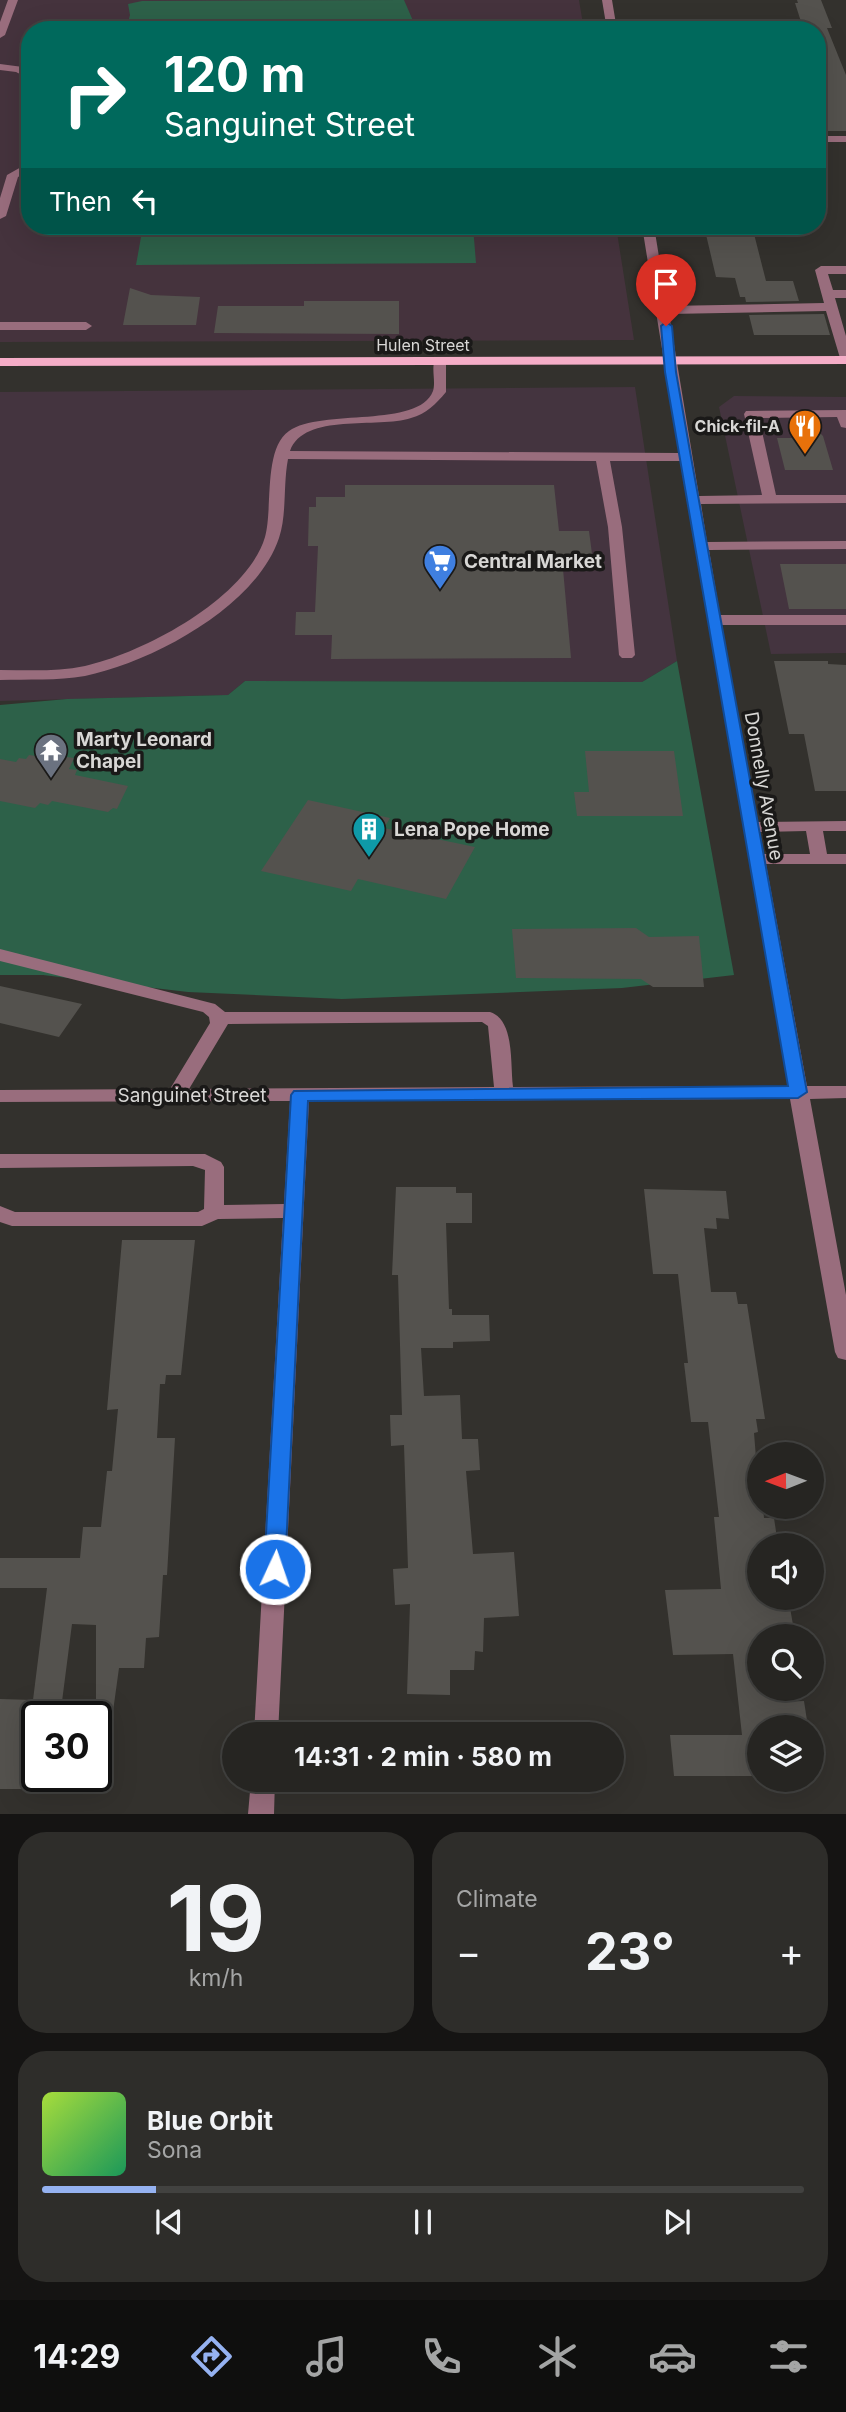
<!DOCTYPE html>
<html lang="en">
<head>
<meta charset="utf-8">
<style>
  body { margin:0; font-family:Inter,sans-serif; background:#2e2d2a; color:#f1f3f6; height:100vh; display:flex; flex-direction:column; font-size:26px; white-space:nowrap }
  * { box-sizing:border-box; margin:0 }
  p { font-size:23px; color:#a4a5a5 }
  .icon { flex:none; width:38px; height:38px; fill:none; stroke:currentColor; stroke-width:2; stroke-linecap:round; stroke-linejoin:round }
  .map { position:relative; height:1814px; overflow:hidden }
  .side { display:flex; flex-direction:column; gap:18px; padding:18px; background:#151413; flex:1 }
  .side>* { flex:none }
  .hud { position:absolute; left:21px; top:21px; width:805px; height:214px; border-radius:28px; box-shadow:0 7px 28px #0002,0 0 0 2px #424240; background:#00695c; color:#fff; overflow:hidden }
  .needle { width:46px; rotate:269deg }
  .buttons { position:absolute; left:747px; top:1442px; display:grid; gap:14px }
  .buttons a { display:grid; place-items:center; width:77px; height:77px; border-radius:50%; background:#262522; box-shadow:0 7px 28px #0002,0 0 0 2px #424240; font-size:35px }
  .speed { position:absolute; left:21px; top:1701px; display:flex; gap:14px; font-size:35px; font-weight:700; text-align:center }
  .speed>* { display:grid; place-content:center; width:91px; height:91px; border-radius:50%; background:#262522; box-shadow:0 7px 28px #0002,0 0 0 2px #424240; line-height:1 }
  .speed .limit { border:4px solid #111; border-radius:10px; background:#fff; color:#111 }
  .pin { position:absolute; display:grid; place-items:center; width:60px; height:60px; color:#fff; margin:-72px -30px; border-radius:50% 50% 50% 0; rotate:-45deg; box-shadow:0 0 7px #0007 }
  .pin .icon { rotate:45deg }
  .me { position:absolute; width:77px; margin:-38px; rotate:3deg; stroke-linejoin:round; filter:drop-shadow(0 0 5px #0008) }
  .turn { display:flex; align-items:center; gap:24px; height:147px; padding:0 28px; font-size:32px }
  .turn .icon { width:91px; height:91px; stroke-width:2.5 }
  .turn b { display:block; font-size:49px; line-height:60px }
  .then { display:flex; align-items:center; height:66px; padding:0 28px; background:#0003; gap:14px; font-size:26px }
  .big { font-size:52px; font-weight:700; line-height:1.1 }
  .side .widget { flex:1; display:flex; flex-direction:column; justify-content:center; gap:10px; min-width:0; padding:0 24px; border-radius:28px; background:#2e2d2a }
  .side .dial { align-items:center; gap:0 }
  .dial b { font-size:91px; line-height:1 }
  .song { display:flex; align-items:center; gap:21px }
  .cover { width:84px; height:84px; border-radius:10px; background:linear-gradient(135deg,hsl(80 70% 55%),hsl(150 70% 35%)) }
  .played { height:7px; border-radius:4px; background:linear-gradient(90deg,#95b2f1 15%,#424240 15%) }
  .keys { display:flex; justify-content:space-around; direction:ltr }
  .heat { display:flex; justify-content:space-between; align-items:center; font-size:38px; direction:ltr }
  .side .tiles { flex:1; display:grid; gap:18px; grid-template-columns:1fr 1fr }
  .widget:last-child { grid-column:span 2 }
  .trip { position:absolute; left:222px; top:1722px; width:402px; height:70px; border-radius:35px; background:#262522; box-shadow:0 7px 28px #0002,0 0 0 2px #424240; font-weight:700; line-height:70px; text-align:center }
  .tabs { display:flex; height:112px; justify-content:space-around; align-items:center; background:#0f0f0e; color:#a4a5a5 }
  .tabs .icon { width:49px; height:49px }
  .tabs .current { color:#95b2f1 }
  .tabs b { font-size:32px; color:#f1f3f6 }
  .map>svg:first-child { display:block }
  .commercial { fill:#44343f }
  .education { fill:#45333d }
  .green { fill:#2d6149 }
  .building { fill:#54524e }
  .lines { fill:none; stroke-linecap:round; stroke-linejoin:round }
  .minor { fill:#996d7d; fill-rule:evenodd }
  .major { fill:#f5adc7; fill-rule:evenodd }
  .route { fill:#1a73e8; stroke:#114b97; stroke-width:2 }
  .labels { text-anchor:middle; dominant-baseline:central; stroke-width:7; stroke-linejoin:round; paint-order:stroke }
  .far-street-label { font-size:16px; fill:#d8d7d5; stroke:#1a1918 }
  .far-poi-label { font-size:16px; font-weight:bold; fill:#d8d7d5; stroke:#1a1918; text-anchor:end }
  .poi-label { font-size:19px; font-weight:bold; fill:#d8d7d5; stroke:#1a1918; text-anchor:start }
  .street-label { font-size:19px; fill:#d8d7d5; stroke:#1a1918 }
</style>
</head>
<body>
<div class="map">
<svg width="846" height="1814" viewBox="0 0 846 1814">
  <rect width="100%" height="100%" fill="#33312d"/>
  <path class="commercial" d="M635 387 677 661 642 682 245 681 228 695 0 701V392Z
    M734 396 846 397V653L771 654 719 407Z"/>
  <path class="education" d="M0 0H579L584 30H30V226H616L634 340 0 342Z"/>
  <path class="green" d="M404 0 417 30H126L130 15 128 4 142 1Z
    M143 226H473L476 263 136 265Z
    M677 661 734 975 622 988 342 999 188 992 43 975H0V705L67 699 228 695 245 681 642 682Z"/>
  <path class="building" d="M797 0H821L832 28H827L846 75V131H820L817 121V28H803L795 3H798Z
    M704 226H752L766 281H793L799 301 746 302 745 297H740L735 278 716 277Z
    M130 288 151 295 200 297 196 325H123Z
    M304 301H399V334L214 333 218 306H304Z
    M824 314 830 335H754L749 315Z
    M789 423H810L823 436 833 470H785L777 438H793Z
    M345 485H554L559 531H589L594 569H563L571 658 331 659 332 635H295L296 612H315L318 546H308L309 507H316V497H345Z
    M780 564H846V609H789Z
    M774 661H828V664L846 665V791H815L804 734H789Z
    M585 751H674L683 816H577L574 792H589Z
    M38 753 74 758 69 769 77 770 75 775 128 786 117 809 113 808 108 812 52 801 48 805 40 803 35 808 0 801V759L16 762 19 758 26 759 29 755 36 756Z
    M308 800 390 818 384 828 475 847 446 899 358 879 351 891 261 871Z
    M636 928 649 937 699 936 704 987H653L641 979 516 978 512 929Z
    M0 986 82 1004 59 1037 0 1023Z
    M396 1187H456V1193H472V1223H446L449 1309H452V1315H489L490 1341 453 1342V1348H421L424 1396 460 1395 462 1439H478L480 1470 466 1471 473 1554 514 1552 519 1616 484 1618 483 1652 475 1651 474 1670H450V1695L407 1694 410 1604 395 1605 393 1569 408 1568 404 1445 391 1446 390 1415H402L398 1275H392Z
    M644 1189 726 1191 729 1219 716 1218 717 1229 704 1228 711 1292H736L738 1304H747L765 1419H756L758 1432 754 1433 760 1507H763L764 1518H774L778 1545H760V1602H789L795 1636H760V1691H779L780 1702 804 1701 808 1727H760V1776H674L670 1735H742L733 1654 673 1655 665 1590 721 1589 714 1517H719L708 1422H691L684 1363H688L678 1274H653Z
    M122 1240H195L181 1375H166L165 1384H160L157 1438H175L167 1575H163L159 1637 146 1638 144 1668H119L111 1726 96 1725V1625L72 1624 60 1717H37V1789H0V1699L33 1700 47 1588H0V1558H80L83 1527H101L107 1471H112L118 1409 107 1410Z"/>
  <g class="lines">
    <path class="minor" d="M8 0H18L5 35 0 38V22Z
      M602 0H612L617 30H607Z
      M0 64 23 67 30 71V99L21 91 26 80 30 79 16 72 0 70Z
      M817 136H846V142H817Z
      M30 162V170L18 177 6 216 0 219V198L7 175Z
      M642 226H654L667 306 824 303 815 270 821 266H846V274H828L833 290H846V298H835L846 336V362L840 358 826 311 669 314 699 496 762 495 744 414 746 411 846 410V428L841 427 837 417 759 418 776 495H846V503L701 504 707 542 846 541V549L709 550 720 615H846V625H721L758 822 846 821V831H823L827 854H846V864H766L807 1086H846V1098L810 1099 846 1295V1360L838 1358 835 1352 790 1099 309 1101 278 1734H254L283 1218 218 1219 202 1226H12L0 1222V1206L15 1212H198L204 1209 205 1170 193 1166 0 1168V1154H205L221 1162 224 1167V1205L284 1204 290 1101 0 1102V1090L170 1089 210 1023 209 1017 203 1012 0 961V949L215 1004 225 1012H490C515 1020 510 1064 513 1087L788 1086 680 461H610L622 527 635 655 632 658H622L619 655 608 527 596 461 288 459C283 485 287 514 279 538 256 607 152 662 85 676 57 681 28 679 0 680V670C28 670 57 672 85 666 144 653 247 598 265 537 273 509 263 449 289 431 322 408 418 429 433 391 436 381 431 369 435 359H445L446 362V392C436 404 426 414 411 418 378 429 304 412 290 451L679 453ZM806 831 810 854H764L760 832ZM482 1022 488 1026 494 1087 189 1089 228 1024Z
      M0 322H86L92 326 86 330H0Z
      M251 1780H275L274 1814H248Z"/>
    <path class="major" d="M846 356V364L0 366V358Z"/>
  </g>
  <path class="route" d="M666 322 672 326 676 372 691 457 807 1092 798 1098 308 1101 285 1569 282 1575 275 1578 267 1575 264 1569 291 1095 294 1091 788 1086 665 372 661 326Z"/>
  <defs>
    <symbol id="restaurant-pin" viewBox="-11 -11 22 30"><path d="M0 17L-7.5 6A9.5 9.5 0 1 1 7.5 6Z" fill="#e8710a" stroke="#1a1918"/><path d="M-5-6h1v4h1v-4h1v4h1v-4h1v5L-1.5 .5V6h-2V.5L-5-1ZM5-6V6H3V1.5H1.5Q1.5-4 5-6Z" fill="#fff"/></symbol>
    <symbol id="supermarket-pin" viewBox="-11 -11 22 30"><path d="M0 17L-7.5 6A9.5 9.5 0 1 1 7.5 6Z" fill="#3f7fe0" stroke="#1a1918"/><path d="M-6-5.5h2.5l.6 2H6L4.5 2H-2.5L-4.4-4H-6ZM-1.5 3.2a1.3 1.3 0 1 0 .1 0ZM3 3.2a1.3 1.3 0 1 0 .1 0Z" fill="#fff"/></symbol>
    <symbol id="temple-pin" viewBox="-11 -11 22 30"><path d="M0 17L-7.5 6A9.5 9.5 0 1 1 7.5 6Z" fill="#6b7280" stroke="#1a1918"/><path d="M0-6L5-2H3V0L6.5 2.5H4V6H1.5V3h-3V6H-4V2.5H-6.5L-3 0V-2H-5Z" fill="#fff"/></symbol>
    <symbol id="building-pin" viewBox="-11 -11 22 30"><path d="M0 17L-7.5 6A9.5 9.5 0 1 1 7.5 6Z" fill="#0f9aa8" stroke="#1a1918"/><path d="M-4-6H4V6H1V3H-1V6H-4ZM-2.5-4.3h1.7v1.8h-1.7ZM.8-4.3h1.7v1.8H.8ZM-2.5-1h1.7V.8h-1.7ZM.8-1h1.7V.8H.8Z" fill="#fff"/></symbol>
  </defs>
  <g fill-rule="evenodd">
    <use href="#restaurant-pin" x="786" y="407" width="38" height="52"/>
    <use href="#supermarket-pin" x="421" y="542" width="38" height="52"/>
    <use href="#temple-pin" x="32" y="731" width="38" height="52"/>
    <use href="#building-pin" x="350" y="810" width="38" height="52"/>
  </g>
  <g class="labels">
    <g class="far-street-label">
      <text x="423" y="345">Hulen Street</text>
    </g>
    <g class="far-poi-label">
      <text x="780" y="426">Chick-fil-A</text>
    </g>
    <g class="poi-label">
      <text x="464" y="561">Central Market</text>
      <text x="76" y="739">Marty Leonard<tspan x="76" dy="22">Chapel</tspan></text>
      <text x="394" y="829">Lena Pope Home</text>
    </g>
    <g class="street-label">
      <text transform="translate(764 786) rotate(80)">Donnelly Avenue</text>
      <text x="192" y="1095">Sanguinet Street</text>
    </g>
  </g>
</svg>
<div class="buttons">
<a><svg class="needle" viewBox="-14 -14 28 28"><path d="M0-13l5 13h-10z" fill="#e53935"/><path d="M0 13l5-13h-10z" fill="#a4a5a5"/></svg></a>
<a><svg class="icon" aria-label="sound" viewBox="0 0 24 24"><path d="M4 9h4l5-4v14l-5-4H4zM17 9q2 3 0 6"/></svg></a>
<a><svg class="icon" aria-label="search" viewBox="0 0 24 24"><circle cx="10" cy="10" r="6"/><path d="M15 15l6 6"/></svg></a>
<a><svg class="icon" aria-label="layers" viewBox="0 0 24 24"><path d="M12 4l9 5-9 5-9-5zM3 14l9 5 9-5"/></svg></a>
</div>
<div class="speed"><div class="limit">30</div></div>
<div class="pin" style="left:666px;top:326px;background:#d93025"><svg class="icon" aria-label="arrive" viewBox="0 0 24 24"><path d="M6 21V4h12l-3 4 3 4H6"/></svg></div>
<svg class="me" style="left:275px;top:1569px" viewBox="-20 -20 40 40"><circle r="17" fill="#1a73e8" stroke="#fff" stroke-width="3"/><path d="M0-11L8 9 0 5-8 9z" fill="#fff"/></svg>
<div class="trip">14:31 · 2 min · 580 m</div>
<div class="hud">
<div class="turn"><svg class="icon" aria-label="right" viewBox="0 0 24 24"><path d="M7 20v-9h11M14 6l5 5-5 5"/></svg><div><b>120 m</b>Sanguinet Street</div></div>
<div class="then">Then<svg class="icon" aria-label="left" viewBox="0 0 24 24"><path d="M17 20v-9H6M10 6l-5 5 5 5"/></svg></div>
</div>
</div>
<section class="side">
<div class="tiles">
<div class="widget dial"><b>19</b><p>km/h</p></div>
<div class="widget"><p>Climate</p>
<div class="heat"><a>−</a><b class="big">23°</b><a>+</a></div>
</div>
<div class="widget">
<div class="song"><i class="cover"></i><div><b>Blue Orbit</b><p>Sona</p></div></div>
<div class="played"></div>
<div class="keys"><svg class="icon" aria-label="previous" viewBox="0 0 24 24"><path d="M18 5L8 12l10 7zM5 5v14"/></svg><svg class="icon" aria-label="pause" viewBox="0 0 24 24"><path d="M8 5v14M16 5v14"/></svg><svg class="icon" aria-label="next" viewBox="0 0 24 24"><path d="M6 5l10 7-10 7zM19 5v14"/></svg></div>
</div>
</div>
</section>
<nav class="tabs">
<b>14:29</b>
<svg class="icon current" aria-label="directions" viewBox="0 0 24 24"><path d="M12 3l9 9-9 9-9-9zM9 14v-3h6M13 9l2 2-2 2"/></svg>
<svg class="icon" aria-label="music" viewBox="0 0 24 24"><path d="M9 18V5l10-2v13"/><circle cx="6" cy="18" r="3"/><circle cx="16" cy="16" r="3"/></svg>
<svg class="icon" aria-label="phone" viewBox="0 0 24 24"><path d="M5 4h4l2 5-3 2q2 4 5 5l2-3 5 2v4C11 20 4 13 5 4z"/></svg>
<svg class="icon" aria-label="climate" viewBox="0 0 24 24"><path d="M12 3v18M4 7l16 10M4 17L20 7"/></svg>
<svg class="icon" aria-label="car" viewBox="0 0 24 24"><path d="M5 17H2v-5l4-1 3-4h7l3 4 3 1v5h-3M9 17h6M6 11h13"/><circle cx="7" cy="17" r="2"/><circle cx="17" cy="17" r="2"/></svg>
<svg class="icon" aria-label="filters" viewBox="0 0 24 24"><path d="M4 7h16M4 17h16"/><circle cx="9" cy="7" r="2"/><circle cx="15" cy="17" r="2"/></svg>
</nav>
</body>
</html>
